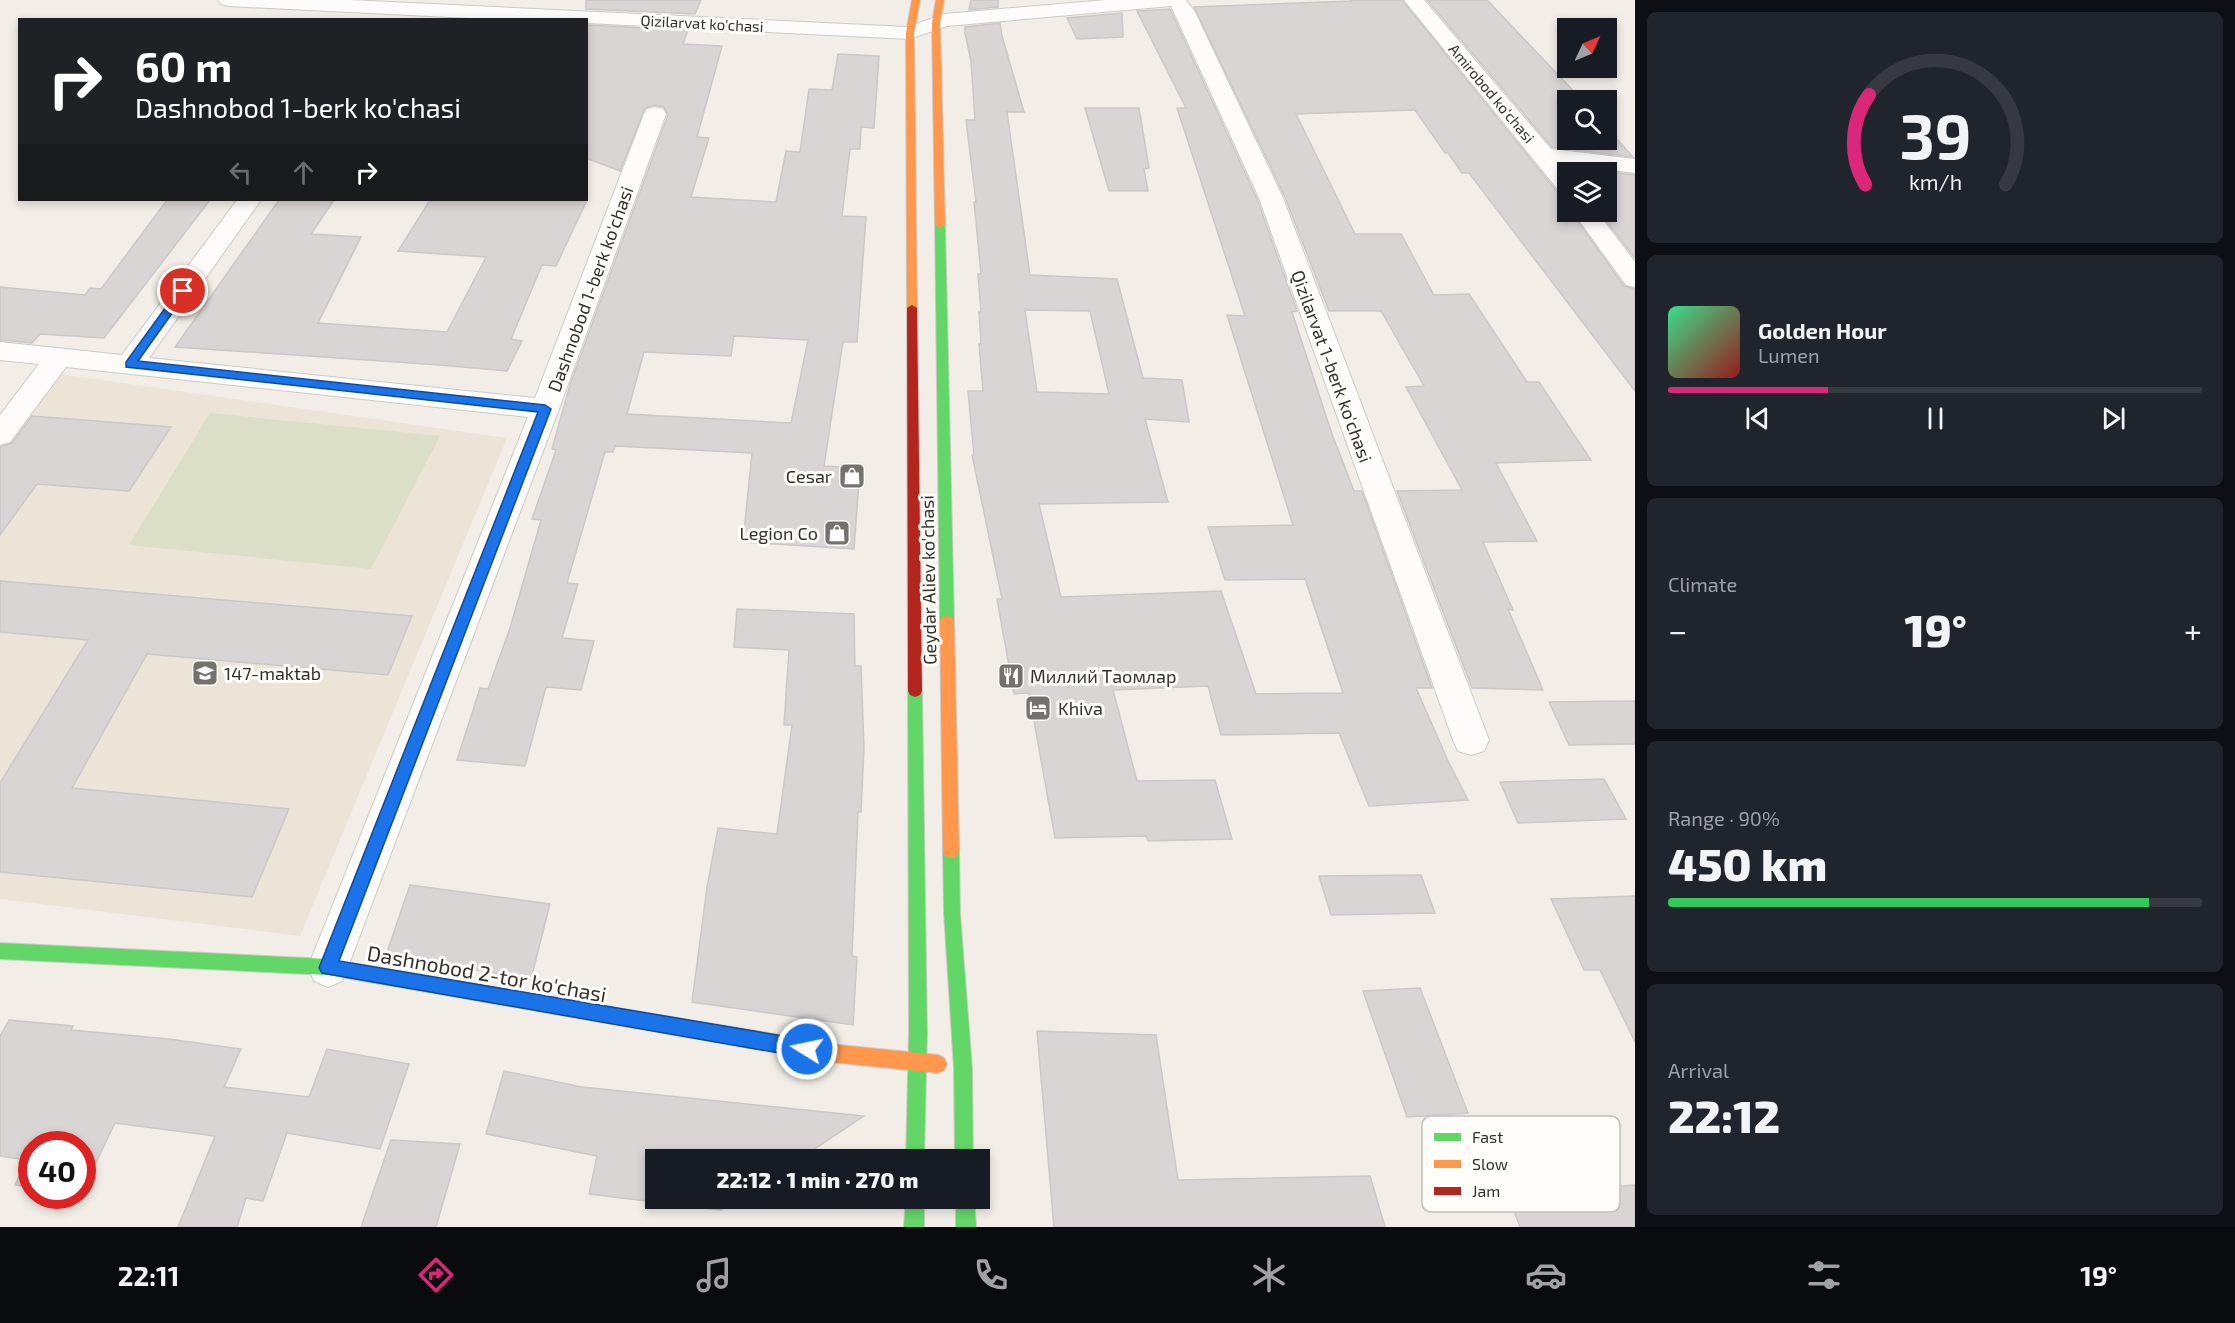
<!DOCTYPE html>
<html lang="en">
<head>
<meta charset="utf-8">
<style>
  body { margin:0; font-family:"Exo 2",sans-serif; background:#20242c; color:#f1f3f6; height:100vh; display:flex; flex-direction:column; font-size:22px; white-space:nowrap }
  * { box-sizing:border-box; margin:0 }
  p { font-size:20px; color:#9ea1a6 }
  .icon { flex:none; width:33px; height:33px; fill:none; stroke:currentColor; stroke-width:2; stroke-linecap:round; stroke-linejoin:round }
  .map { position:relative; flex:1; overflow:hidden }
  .sheet { display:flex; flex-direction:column; gap:12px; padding:12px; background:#0d0f14; width:600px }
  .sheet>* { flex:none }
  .top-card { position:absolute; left:18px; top:18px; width:570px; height:183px; border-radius:0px; box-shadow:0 3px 9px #0003; background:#202124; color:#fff; overflow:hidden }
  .needle { width:39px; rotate:46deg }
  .fabs { position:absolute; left:1557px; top:18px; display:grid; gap:12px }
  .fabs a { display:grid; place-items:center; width:60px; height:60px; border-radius:0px; background:#171b24; box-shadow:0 3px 9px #0003; font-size:30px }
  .speed { position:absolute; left:18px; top:1131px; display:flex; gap:12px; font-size:30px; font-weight:700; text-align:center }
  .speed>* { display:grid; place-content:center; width:78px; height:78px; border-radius:50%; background:#171b24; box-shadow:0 3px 9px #0003; line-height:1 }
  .speed .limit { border:9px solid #d22; background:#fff; color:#111 }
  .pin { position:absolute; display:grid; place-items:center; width:51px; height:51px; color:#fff; margin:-26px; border:3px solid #fff; border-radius:50%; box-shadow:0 2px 6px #0007 }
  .me { position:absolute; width:66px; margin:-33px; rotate:280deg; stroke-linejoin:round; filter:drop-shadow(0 0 4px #0008) }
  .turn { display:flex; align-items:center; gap:21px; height:126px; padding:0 18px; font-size:27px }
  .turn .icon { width:78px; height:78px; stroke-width:2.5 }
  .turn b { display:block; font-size:42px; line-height:51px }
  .lanes { display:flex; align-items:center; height:57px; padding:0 18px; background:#0003; justify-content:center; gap:30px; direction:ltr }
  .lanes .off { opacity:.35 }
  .big { font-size:45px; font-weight:800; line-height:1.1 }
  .sheet .card { flex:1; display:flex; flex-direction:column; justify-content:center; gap:9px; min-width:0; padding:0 21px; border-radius:9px; background:#20242c }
  .sheet .dial { align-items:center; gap:0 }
  .dial svg { height:156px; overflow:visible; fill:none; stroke:#363941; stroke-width:7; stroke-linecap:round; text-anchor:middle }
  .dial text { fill:#f1f3f6; stroke:none }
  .song { display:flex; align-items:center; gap:18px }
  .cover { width:72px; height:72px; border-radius:9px; background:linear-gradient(135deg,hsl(150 70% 55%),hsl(0 70% 35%)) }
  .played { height:6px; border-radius:3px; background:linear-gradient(90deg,#db2777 30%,#363941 30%) }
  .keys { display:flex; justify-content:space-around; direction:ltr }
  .heat { display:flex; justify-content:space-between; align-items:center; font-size:33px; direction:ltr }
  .charge { height:9px; border-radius:4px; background:linear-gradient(90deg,#34c759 90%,#363941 0) }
  .trip { position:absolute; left:645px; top:1149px; width:345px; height:60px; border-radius:0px; background:#171b24; box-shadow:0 3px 9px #0003; font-weight:800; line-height:60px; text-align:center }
  .tab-bar { display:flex; height:96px; justify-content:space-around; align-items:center; background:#090b0e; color:#9ea1a6 }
  .tab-bar .icon { width:42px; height:42px }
  .tab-bar .active { color:#db2777 }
  .tab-bar b { font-size:27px; color:#f1f3f6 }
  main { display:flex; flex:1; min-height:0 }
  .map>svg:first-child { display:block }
  .built { fill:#ece4d6 }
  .green { fill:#dbdfc8 }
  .building { fill:#d8d5d4; stroke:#cbc8c8; stroke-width:1.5; fill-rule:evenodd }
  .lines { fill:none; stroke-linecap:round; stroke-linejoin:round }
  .street-casing { stroke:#cdcac4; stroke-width:2 }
  .fast-casing { stroke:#cdcac4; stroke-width:2 }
  .slow-casing { stroke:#cdcac4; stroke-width:2 }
  .jam-casing { stroke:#cdcac4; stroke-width:2 }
  .street { fill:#fdfcfb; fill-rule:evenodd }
  .fast { fill:#63d668; fill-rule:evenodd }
  .slow { fill:#ff974d; fill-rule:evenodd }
  .jam { fill:#b3261e; fill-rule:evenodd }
  .route { fill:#1a73e8; stroke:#114b97; stroke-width:1.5 }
  .labels { text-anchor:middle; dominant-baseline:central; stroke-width:6; stroke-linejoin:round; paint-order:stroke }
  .far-street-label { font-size:15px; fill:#32302b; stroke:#fefdfa }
  .street-label { font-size:18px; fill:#32302b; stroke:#fefdfa }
  .poi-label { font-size:18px; fill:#32302b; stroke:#fefdfa; text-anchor:start }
  .near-street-label { font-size:21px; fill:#32302b; stroke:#fefdfa }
  .key { fill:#fefdfa; stroke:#c1c0bc; stroke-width:1.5 }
  .key-label { font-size:16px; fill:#32302b }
</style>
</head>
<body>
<main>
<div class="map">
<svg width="1635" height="1227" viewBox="0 0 1635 1227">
  <rect width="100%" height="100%" fill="#f2eee7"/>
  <path class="built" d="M53 373 507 438 300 936 0 899V447Z"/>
  <path class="green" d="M210 413 440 436 371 569 129 545Z"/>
  <path class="building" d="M586 0H701L695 14 586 9Z
    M971 0H998V7L969 10Z
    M1350 0H1402L1558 193 1568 196V212H1571L1624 286 1635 289V391L1469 173H1462L1448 153H1445L1415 110 1296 114 1355 234H1401L1434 295 1469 294 1527 382H1539L1591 460 1496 463 1537 541 1483 542 1513 610 1508 609 1543 690 1472 688 1397 491 1462 490 1406 387 1424 386 1381 311H1329L1285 197 1194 7 1351 1Z
    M1427 0H1487L1582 100H1568V140H1606V127L1633 157 1552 147Z
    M1170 9 1257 199 1297 311 1292 312 1332 434 1354 491H1362L1432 688H1416L1449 763 1468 800 1369 806 1339 733 1221 735 1208 686 1113 690 1137 781 1215 780 1232 839 1148 841 1146 836 1055 838 1029 693 1014 694 997 599H1002L972 455H974L968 391H983L979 344H981L979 312H981L978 274H981L974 202H976L966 120H975L971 61 965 33V27L1000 23 1002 36 1024 112H1007L1030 275 1117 279 1143 378 1182 380 1189 422 1145 419 1168 502 1039 504 1061 597 1221 591 1256 694 1343 693 1305 579 1225 580 1208 527 1293 525 1227 315 1245 316 1177 108H1186L1137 11ZM1025 310 1090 311 1109 394 1037 392Z
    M1122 13 1123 37 1077 39 1067 18Z
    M586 25 688 30 683 44 722 46 697 137 709 138 691 197 776 202 786 151 800 152 809 89 832 90 838 54 879 56 874 128 861 127 860 149H850L842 216 866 217 857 342H843L824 466 860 468 854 549 743 542 752 453 615 446 613 452H605L567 583 578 584 562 638 594 641 581 690 546 687 525 766 457 760 480 688 488 689 510 628 541 520 532 519 556 450 552 449 570 385 668 115 664 107 654 105 645 108 620 171 586 158ZM734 336 808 340 791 423 627 414 644 352 731 356Z
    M1085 108H1139L1149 168 1144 169 1148 191H1109Z
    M1568 167 1635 175V258L1599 212H1606V172H1571Z
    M167 200H210L104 338 40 334 32 343 0 340V287L85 295 90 288 101 289Z
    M279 200H334L311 234 361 237 318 323 447 332 486 257 398 251 430 200H587L556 266 542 265 511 339 522 341 507 371 440 365 175 347Z
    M32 416 171 427 129 491 37 484 0 535V447L12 443Z
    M0 581 412 616 388 675 147 654 72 788 289 809 252 897 0 872V783L88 640 0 632Z
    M737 609 854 614 855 666H861L864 748 861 812H858L852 956 857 957 853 1025 692 1002 707 887 718 828 777 834 792 725H784L789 650 734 647Z
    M1635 701V744L1569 745 1549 702Z
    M1604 779 1626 819 1518 823 1500 782Z
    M1421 875 1435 913 1331 915 1319 876Z
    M410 885 550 904 531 979 386 955Z
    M1635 896V1042L1600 970H1584L1551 899Z
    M1420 988 1468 1113 1407 1117 1363 991Z
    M9 1020 73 1026 71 1030 169 1039 241 1049 224 1087 309 1097 327 1049 409 1064 380 1149 287 1133 263 1201 246 1198 237 1227H178L215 1136 115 1123 82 1192V1144H32V1187L15 1185 27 1160 0 1156V1036Z
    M1037 1031 1156 1035 1178 1180 1370 1176 1385 1227H1054Z
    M504 1071 582 1087 864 1116 798 1160H656V1198H738L721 1210 589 1194 597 1156 486 1134Z
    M391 1140 460 1144 436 1227H361Z
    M1635 1185V1227H1520L1507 1193Z"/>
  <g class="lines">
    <defs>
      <path id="street" d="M218 0H349L908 27 944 14 1106 0H1186L1195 12 1283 198 1489 740 1484 751 1471 755 1458 751 1453 740 1259 198 1171 6 947 26 910 39 586 23V20H509L228 6 221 4Z
        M1404 0H1424L1551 149 1635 159V173L1563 164 1569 172 1568 194 1560 192Z
        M655 107 663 109 666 114 559 409 348 967 342 981 328 987 314 981 308 967 528 417 66 367 10 442 0 445V415L39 364 0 360V342L122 355 237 200H261L149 358 535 398 644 114 647 109Z
        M1573 212H1597L1635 262V287L1626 285Z"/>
      <path id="fast" d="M940 222 945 225 954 621 952 625H942L940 621 935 225Z
        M915 685 920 687 922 691 927 1033 924 1160H906L909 1033 908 691 910 687Z
        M951 844 957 846 959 851 960 913 972 1068 973 1160H955L954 1068 944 913 943 851 945 846Z
        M0 943 328 959 549 997 555 999 558 1005 555 1011 549 1013 328 975 0 959Z
        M906 1198H924V1227H904Z
        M956 1198H974L976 1227H956Z"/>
      <path id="slow" d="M912 0H920L914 33 917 308 912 311 907 308 906 33Z
        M936 0H944L940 23 945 225 940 228 935 225 932 23Z
        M947 616 952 617 954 621 959 851 957 856 951 858 945 856 943 851 940 621 942 617Z
        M757 1031 830 1044 938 1055 944 1058 947 1064 944 1070 938 1073 830 1062 751 1046 748 1040 751 1034Z"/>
      <path id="jam" d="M912 305 917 308 922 691 920 695 915 697 910 695 908 691 907 308Z
        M549 997 757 1031 763 1034 766 1040 763 1046 757 1049 549 1013 543 1011 540 1005 543 999Z"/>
    </defs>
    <use href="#street" class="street-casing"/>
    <use href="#fast" class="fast-casing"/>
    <use href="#slow" class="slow-casing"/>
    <use href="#jam" class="jam-casing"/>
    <use href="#street" class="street"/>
    <use href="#fast" class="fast"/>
    <use href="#slow" class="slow"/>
    <use href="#jam" class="jam"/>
  </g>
  <path class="route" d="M183 288 188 291 138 361 545 405 551 409 339 961 807 1040 813 1043 816 1049 813 1055 807 1058 322 973 319 968 538 412 126 367V362L179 289Z"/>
  <defs>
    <symbol id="shop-square" viewBox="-11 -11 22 22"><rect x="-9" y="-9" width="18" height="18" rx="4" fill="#75726d" stroke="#fefdfa"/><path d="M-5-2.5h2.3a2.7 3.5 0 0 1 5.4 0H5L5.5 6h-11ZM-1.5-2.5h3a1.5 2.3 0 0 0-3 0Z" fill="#fff"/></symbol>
    <symbol id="school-square" viewBox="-11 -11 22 22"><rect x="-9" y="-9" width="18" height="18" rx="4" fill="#75726d" stroke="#fefdfa"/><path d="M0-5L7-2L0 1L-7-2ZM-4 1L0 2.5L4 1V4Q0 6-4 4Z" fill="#fff"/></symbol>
    <symbol id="restaurant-square" viewBox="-11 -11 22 22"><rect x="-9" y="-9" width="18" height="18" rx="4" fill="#75726d" stroke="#fefdfa"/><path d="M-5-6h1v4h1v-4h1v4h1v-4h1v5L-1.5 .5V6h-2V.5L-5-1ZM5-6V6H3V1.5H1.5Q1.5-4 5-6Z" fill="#fff"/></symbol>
    <symbol id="hotel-square" viewBox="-11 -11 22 22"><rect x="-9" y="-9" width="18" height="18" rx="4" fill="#75726d" stroke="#fefdfa"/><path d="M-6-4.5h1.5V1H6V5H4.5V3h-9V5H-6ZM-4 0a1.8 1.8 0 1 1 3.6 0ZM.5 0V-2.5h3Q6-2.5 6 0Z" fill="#fff"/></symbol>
  </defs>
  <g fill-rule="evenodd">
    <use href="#shop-square" x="837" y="461" width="30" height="30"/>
    <use href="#shop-square" x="822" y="518" width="30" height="30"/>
    <use href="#school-square" x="190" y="658" width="30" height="30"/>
    <use href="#restaurant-square" x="996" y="661" width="30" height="30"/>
    <use href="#hotel-square" x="1023" y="693" width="30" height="30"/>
  </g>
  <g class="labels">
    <g class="far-street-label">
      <text transform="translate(702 23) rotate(3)">Qizilarvat ko'chasi</text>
      <text transform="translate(1492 93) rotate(50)">Amirobod ko'chasi</text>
    </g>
    <g class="street-label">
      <text transform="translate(590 289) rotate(-70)">Dashnobod 1-berk ko'chasi</text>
      <text transform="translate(1332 366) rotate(70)">Qizilarvat 1-berk ko'chasi</text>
      <text transform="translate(928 580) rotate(-91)">Geydar Aliev ko'chasi</text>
    </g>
    <g class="poi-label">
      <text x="832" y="476" text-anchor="end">Cesar</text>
      <text x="818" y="533" text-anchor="end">Legion Co</text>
      <text x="224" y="673">147-maktab</text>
      <text x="1030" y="676">Миллий Таомлар</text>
      <text x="1058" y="708">Khiva</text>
    </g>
    <g class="near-street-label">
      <text transform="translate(487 973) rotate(10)">Dashnobod 2-tor ko'chasi</text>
    </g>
  </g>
  <rect x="1422" y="1116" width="198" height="96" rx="9" class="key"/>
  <rect x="1434" y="1133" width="27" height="8" fill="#63d668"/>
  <rect x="1434" y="1160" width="27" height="8" fill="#ff974d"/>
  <rect x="1434" y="1187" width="27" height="8" fill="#b3261e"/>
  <g class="key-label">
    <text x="1472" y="1143">Fast</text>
    <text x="1472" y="1170">Slow</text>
    <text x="1472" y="1197">Jam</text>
  </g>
</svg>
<div class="fabs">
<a><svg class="needle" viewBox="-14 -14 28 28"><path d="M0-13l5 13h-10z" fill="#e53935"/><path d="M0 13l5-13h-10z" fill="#9ea1a6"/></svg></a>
<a><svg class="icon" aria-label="search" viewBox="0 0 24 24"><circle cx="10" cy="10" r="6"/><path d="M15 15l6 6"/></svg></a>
<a><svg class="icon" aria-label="layers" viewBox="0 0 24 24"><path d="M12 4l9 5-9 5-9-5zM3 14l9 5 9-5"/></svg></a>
</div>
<div class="speed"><div class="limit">40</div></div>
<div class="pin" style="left:183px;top:291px;background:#d93025"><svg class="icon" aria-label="arrive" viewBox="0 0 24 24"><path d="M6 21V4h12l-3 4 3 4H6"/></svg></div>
<svg class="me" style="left:807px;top:1049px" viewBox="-20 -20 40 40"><circle r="17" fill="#1a73e8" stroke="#fff" stroke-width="3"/><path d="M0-11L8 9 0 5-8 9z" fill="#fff"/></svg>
<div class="trip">22:12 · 1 min · 270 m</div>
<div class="top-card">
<div class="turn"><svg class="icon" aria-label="right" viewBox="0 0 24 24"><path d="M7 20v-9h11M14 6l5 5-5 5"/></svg><div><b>60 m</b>Dashnobod 1-berk ko'chasi</div></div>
<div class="lanes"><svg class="icon off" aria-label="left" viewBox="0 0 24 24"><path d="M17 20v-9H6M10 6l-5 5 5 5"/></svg><svg class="icon off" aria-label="ahead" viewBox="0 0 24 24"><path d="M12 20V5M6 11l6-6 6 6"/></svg><svg class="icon" aria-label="right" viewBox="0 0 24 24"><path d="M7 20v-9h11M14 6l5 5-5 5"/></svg></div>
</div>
</div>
<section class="sheet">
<div class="card dial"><svg viewBox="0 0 100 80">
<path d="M14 69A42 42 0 1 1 86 69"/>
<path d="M14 69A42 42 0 0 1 16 23" stroke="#db2777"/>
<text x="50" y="56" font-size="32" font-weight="700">39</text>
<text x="50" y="72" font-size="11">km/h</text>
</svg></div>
<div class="card">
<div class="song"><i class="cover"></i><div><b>Golden Hour</b><p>Lumen</p></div></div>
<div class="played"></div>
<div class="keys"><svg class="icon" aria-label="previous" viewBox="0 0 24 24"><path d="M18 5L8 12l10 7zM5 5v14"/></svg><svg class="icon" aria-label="pause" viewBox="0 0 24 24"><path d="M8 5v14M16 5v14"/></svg><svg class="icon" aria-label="next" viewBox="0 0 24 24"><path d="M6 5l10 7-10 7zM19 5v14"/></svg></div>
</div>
<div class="card"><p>Climate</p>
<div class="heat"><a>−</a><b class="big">19°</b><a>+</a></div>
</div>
<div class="card"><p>Range · 90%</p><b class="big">450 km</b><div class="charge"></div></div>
<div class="card"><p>Arrival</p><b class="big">22:12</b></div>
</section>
</main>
<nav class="tab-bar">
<b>22:11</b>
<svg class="icon active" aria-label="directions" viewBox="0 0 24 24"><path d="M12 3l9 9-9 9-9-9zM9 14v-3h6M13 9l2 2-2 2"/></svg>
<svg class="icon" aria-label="music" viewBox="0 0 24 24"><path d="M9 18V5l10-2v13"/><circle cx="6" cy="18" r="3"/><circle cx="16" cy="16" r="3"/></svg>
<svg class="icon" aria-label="phone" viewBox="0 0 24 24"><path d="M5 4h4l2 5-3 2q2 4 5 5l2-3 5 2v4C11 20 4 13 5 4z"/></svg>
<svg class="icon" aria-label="climate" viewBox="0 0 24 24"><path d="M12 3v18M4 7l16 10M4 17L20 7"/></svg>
<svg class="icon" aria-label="car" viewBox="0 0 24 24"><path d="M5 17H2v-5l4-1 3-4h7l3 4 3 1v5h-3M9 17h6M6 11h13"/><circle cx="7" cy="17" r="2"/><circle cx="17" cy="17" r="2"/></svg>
<svg class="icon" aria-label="filters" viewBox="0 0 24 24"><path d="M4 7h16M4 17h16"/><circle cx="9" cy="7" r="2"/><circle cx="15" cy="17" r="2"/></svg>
<b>19°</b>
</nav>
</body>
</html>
